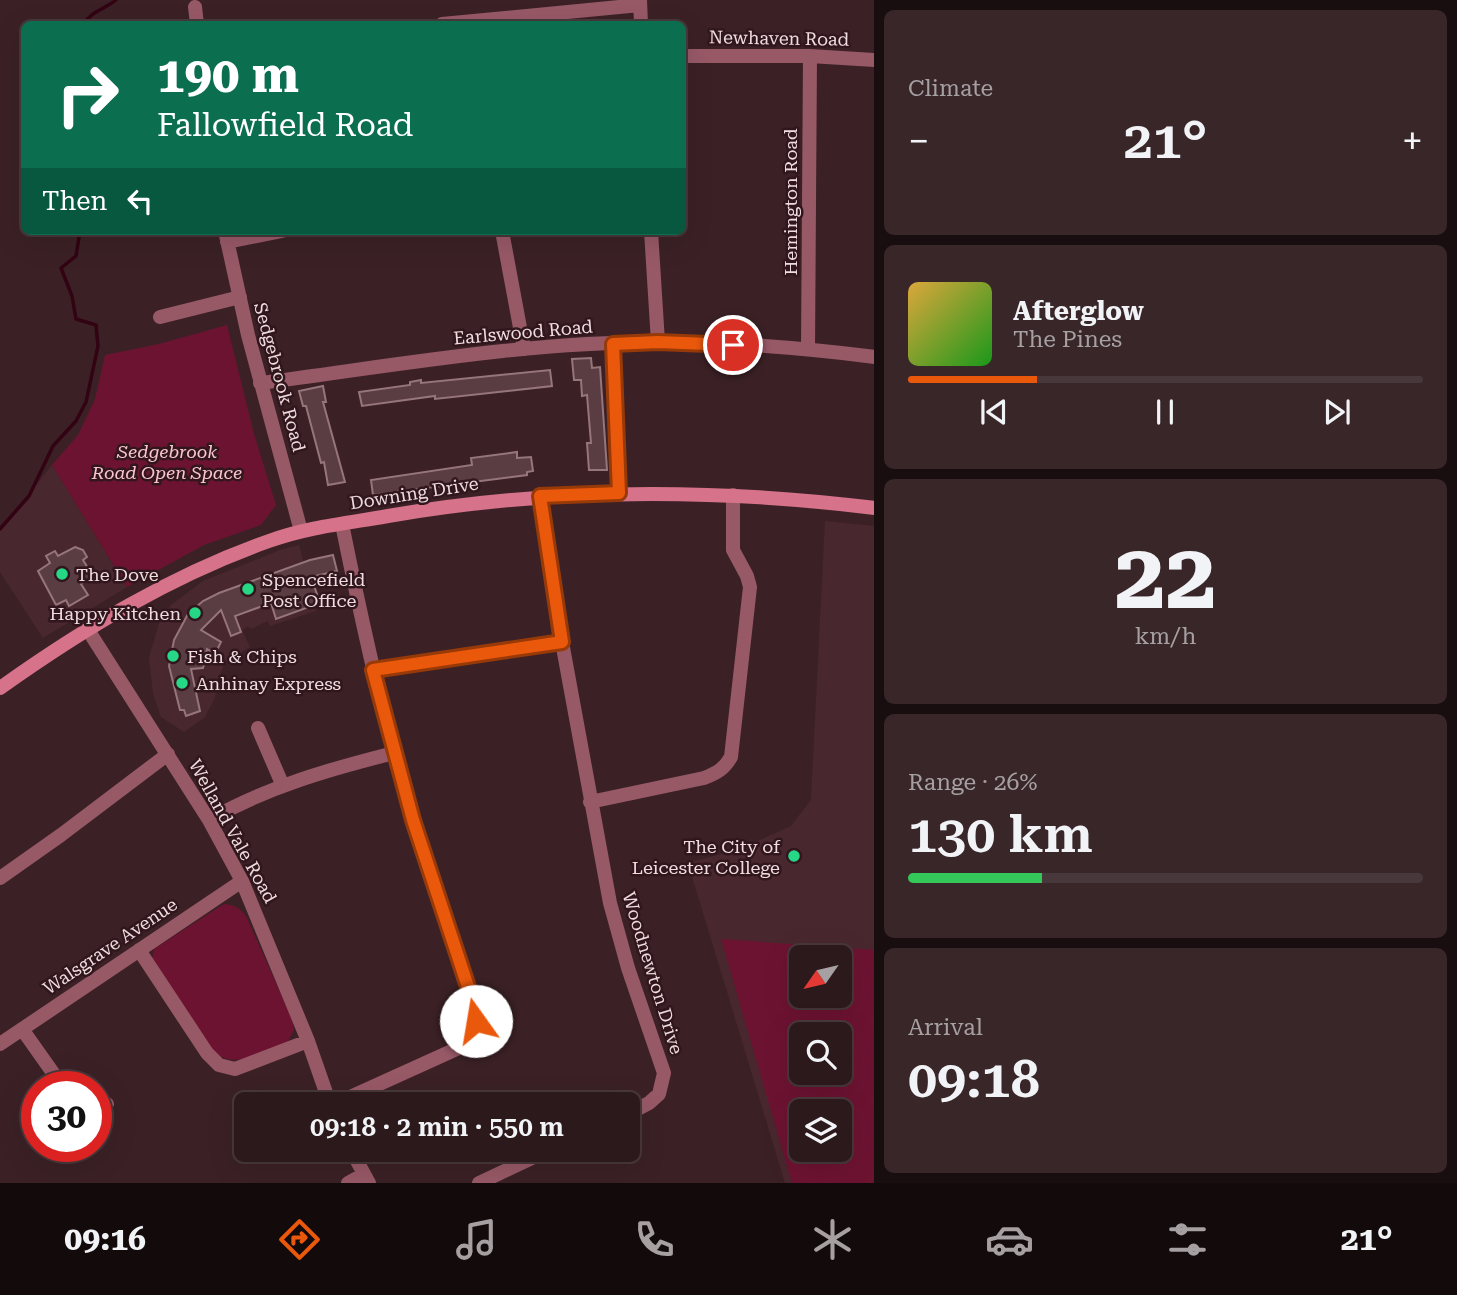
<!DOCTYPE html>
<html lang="en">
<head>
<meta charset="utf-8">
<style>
  body { margin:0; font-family:"Roboto Serif",serif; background:#382629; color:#f1f3f6; height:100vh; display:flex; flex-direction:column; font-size:26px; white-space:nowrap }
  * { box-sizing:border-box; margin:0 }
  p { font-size:23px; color:#a6a0a3 }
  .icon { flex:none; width:38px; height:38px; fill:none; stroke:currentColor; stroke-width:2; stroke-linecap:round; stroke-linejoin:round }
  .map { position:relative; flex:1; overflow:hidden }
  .drawer { display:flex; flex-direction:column; gap:10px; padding:10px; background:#180e0f; width:583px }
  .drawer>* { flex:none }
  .guide { position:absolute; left:21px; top:21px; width:665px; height:214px; border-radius:10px; box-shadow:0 7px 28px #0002,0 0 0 2px #48383b; background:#0b6e4f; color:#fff; overflow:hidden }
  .needle { width:46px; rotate:236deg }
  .tools { position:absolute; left:789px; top:945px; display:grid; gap:14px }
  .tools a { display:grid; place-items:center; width:63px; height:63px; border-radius:10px; background:#2c191c; box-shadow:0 7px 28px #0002,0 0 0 2px #48383b; font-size:35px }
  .speed { position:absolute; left:21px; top:1071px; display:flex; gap:14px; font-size:35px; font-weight:700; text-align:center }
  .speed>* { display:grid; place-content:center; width:91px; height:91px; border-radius:50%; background:#2c191c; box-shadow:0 7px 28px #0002,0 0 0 2px #48383b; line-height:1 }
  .speed .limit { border:10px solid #d22; background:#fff; color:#111 }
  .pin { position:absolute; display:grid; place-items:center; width:60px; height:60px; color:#fff; margin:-30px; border:4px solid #fff; border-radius:50%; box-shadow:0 2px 7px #0007 }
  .me { position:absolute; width:77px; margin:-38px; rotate:347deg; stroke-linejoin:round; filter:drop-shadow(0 0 5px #0008) }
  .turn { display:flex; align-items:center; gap:24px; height:147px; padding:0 21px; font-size:32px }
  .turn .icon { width:91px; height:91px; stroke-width:2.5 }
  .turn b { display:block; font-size:49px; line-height:60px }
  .then { display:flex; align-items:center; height:66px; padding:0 21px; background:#0003; gap:14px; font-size:26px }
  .big { font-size:52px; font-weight:600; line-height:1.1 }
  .drawer .card { flex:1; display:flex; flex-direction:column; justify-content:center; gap:10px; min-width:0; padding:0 24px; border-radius:10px; background:#382629 }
  .drawer .dial { align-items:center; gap:0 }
  .dial b { font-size:91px; line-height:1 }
  .song { display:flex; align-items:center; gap:21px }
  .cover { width:84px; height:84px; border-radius:10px; background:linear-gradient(135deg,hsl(40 70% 55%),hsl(120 70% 35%)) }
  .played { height:7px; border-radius:4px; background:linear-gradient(90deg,#ea580c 25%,#48383b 25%) }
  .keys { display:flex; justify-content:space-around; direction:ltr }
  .heat { display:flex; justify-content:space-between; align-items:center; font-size:38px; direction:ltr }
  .charge { height:10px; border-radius:5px; background:linear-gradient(90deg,#34c759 26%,#48383b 0) }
  .trip { position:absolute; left:234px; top:1092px; width:406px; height:70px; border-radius:10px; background:#2c191c; box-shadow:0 7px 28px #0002,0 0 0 2px #48383b; font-weight:600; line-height:70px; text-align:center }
  .tab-bar { display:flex; height:112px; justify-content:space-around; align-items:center; background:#120a0b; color:#a6a0a3 }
  .tab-bar .icon { width:49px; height:49px }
  .tab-bar .active { color:#ea580c }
  .tab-bar b { font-size:32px; color:#f1f3f6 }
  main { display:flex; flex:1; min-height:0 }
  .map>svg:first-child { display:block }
  .built { fill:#49272e; fill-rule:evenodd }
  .green { fill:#6d1332; fill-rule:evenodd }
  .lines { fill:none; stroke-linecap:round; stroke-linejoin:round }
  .stream { stroke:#320313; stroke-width:3.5 }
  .building { fill:#5a3d43; stroke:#96757b; stroke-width:2 }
  .street { stroke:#985967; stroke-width:14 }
  .secondary { stroke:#d67289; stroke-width:14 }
  .route-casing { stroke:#983908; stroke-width:18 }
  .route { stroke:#ea580c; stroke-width:12 }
  .poi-dot { fill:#26d886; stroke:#31171d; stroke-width:2.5 }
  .labels { text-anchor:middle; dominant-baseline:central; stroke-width:5; stroke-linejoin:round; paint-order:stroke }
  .street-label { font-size:18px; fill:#eedcdf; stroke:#31171d }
  .park-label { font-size:18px; font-style:italic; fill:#fbc5cf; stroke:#31171d }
  .poi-label { font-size:18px; fill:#eedcdf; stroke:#31171d; text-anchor:start }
</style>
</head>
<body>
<main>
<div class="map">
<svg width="875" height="1183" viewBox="0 0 875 1183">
  <rect width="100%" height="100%" fill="#3b2126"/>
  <path class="built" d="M52 465 127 587 43 638 0 572V531Z
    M825 521 874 526V1183H785L688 863 740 849 791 826 811 800ZM802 957H840V996H802ZM802 1034H840V1073H802ZM802 1111H840V1150H802Z
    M299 545 316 611 270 626 268 621 251 629 248 626 242 630 250 647 225 662 218 680 215 698 205 717 184 732 161 717 153 693 149 658 160 620 171 605 203 581 280 550Z"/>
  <path class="green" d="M227 325 254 434 276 505 261 525 204 545 127 587 52 465 78 435 95 399 105 355 159 344Z
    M224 904C236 905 240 908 247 918L292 1019 294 1030 287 1043C259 1053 235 1071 210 1050L152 959 154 949Z
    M721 939 874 950V1183H792ZM802 957H840V996H802ZM802 1034H840V1073H802ZM802 1111H840V1150H802Z"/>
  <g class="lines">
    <path class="stream" d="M84 24C90 12 105 9 116 0
      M0 529 29 496 53 446 76 421 86 402 98 346 96 325 76 319 72 296 61 268 76 256 80 231"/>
  </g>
  <path class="building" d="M591 358 592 368 600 367 607 470H589L587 443H591L587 395 582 396 581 380H574L572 359Z
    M550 370 552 386 435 399V396L362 406 359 392 410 385V382L421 380V383Z
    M323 386 326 402H323L345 482 328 485 324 462 321 463 306 406H303L299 391Z
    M517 452V458L531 457 533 471 527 472V475L373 495 371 480 472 465 471 458Z
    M75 547 83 550 87 557 83 560 93 576 81 584 88 595 69 606 66 600 56 605 38 571 50 563 46 556 55 551 58 556Z
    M333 555 337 571 311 577 320 603 276 619 271 603 235 616 241 632 231 636 221 610 201 630 221 642 215 654 207 649 203 668 191 669 200 711 186 716 184 710H180L169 666 174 640 188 614 203 601 219 593 310 560Z"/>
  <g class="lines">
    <path class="street" d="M640 0 641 24
      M195 7 197 24
      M442 24 640 5
      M682 56H810L875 60
      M225 231 248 335 301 531
      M502 231 524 349
      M651 231 658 342
      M227 242 282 231
      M160 317 240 297
      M613 344 619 493
      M808 349 810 56
      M260 383C392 366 524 342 657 342 729 342 803 348 875 357
      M540 496 562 642 610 903 628 968 664 1073 659 1094 649 1103 628 1114
      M88 630 209 820 242 881 308 1041 330 1104
      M373 670 562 642
      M258 728 283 786
      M590 802 704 778C717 773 724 769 731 757L750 587 747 576 733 550V495
      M209 820C267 787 330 769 394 753
      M0 878 61 835 168 754
      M139 950 207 1053 219 1065 235 1069 308 1041
      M22 1029 63 1087
      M0 1044 242 881
      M335 1104 463 1046C473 1033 476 1024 475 1008 453 945 431 883 412 820 384 723 362 623 342 524
      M96 1112 107 1104
      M351 1150 369 1183
      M348 1183 364 1174
      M479 1183 549 1150"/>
    <path class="secondary" d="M0 688C83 629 172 575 269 541 307 527 348 523 388 516 549 488 712 488 875 508"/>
  </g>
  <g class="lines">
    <defs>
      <path id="route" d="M476 1021 475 1008 413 820 373 670 562 642 540 496 619 493 613 344 658 342 733 345"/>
    </defs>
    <use href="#route" class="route-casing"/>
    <use href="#route" class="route"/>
  </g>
  <g class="poi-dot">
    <circle cx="62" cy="574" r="7"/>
    <circle cx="248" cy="589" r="7"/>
    <circle cx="195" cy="613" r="7"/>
    <circle cx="173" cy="656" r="7"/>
    <circle cx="182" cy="683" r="7"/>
    <circle cx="794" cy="856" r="7"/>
  </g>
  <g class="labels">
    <g class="street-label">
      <text transform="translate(779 38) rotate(1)">Newhaven Road</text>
      <text transform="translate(790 202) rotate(-90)">Hemington Road</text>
      <text transform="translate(523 332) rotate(-5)">Earlswood Road</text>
      <text transform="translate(280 377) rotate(75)">Sedgebrook Road</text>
      <text transform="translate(414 493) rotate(-9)">Downing Drive</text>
      <text transform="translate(233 831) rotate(61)">Welland Vale Road</text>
      <text transform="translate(110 946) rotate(-34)">Walsgrave Avenue</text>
      <text transform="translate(653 973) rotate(73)">Woodnewton Drive</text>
    </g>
    <g class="park-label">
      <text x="167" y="451">Sedgebrook<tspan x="167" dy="21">Road Open Space</tspan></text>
    </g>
    <g class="poi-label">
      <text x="76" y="574">The Dove</text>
      <text x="262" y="579">Spencefield<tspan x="262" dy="21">Post Office</tspan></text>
      <text x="181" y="613" text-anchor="end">Happy Kitchen</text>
      <text x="187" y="656">Fish &amp; Chips</text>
      <text x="196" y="683">Anhinay Express</text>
      <text x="780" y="846" text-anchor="end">The City of<tspan x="780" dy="21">Leicester College</tspan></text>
    </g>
  </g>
</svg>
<div class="tools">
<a><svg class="needle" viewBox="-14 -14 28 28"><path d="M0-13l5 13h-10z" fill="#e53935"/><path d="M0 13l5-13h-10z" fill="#a6a0a3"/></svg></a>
<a><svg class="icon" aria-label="search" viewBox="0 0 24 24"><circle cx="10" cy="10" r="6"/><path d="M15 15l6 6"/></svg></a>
<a><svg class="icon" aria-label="layers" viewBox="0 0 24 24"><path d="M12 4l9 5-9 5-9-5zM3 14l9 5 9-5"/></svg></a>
</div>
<div class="speed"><div class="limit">30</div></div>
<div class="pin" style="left:733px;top:345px;background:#d93025"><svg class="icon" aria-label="arrive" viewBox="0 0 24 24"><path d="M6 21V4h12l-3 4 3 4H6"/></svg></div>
<svg class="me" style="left:476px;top:1021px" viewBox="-20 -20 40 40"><circle r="19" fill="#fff"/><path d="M0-13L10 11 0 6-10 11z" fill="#ea580c"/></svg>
<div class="trip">09:18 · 2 min · 550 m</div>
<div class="guide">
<div class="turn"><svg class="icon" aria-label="right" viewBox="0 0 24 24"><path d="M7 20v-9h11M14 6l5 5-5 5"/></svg><div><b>190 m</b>Fallowfield Road</div></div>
<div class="then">Then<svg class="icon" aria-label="left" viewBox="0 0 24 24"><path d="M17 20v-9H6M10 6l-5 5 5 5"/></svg></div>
</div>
</div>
<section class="drawer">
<div class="card"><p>Climate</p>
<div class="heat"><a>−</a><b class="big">21°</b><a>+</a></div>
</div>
<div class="card">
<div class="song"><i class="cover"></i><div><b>Afterglow</b><p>The Pines</p></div></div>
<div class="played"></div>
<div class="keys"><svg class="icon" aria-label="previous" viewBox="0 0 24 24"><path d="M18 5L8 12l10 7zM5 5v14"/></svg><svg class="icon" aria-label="pause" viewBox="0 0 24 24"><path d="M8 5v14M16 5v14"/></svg><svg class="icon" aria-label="next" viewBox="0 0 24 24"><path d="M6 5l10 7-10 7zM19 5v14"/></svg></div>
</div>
<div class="card dial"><b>22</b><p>km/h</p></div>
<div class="card"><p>Range · 26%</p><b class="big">130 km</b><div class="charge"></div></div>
<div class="card"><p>Arrival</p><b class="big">09:18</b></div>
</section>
</main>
<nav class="tab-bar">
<b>09:16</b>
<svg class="icon active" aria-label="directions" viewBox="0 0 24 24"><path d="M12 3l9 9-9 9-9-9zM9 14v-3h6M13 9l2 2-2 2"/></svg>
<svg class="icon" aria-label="music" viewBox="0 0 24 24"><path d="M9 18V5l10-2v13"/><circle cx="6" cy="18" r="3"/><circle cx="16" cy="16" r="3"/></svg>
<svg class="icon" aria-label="phone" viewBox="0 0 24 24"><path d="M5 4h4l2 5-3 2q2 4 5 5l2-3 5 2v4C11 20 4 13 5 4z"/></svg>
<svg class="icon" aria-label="climate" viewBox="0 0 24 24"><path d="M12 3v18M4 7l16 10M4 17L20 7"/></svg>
<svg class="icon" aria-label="car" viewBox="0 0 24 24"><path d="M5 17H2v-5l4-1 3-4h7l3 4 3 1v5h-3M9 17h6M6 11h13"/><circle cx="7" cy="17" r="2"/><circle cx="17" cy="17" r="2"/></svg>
<svg class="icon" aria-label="filters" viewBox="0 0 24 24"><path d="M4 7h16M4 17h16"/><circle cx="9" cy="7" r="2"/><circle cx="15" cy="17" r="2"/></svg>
<b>21°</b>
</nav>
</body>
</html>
